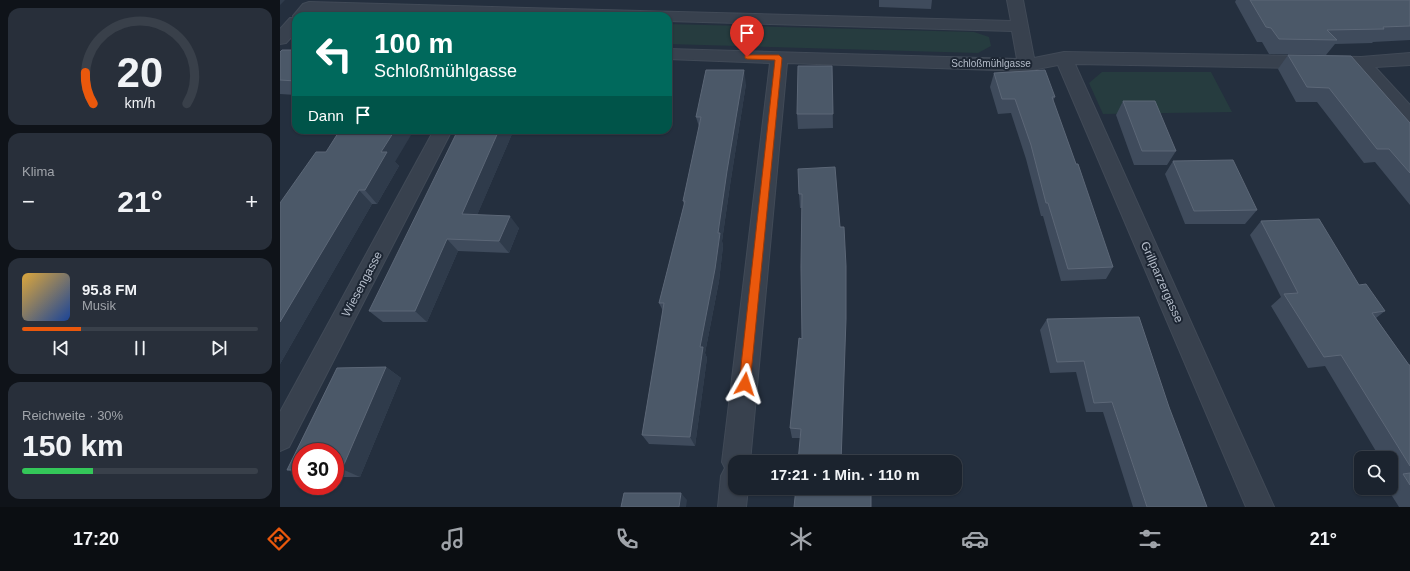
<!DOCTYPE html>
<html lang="de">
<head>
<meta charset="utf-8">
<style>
  body { margin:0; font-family:Arial,sans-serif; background:#282f3a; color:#f1f3f6; height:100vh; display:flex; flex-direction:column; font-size:15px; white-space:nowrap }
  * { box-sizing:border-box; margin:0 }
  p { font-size:13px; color:#a0a4aa }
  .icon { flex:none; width:22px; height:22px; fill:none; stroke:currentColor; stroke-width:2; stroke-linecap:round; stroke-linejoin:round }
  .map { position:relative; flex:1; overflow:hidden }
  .details { display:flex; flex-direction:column; gap:8px; padding:8px; background:#0f1319; width:280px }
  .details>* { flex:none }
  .guide { position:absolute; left:12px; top:12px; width:380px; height:122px; border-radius:12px; box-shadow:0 1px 3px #0004,0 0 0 1px #39404a; background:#00695c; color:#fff; overflow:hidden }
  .fabs { position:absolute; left:1074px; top:451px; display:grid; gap:8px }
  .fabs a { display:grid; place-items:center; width:44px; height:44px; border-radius:8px; background:#1b232e; box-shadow:0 1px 3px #0004,0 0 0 1px #39404a; font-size:20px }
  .speed { position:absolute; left:12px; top:443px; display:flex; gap:8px; font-size:20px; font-weight:700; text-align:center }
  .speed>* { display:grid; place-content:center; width:52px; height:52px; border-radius:50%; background:#1b232e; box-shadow:0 1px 3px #0004,0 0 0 1px #39404a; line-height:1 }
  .speed .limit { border:6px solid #d22; background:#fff; color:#111 }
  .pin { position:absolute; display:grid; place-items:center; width:34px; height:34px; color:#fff; margin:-41px -17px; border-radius:50% 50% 50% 0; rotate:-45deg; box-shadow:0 0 4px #0007 }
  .pin .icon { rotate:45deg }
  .me { position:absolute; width:44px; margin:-22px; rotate:6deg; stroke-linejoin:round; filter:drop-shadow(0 0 3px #0008) }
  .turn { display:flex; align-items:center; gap:14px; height:84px; padding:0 16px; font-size:18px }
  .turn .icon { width:52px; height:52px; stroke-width:2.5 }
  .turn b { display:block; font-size:28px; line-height:34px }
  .then { display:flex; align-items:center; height:38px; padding:0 16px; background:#0003; gap:8px; font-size:15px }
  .big { font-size:30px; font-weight:800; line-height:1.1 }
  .details .widget { flex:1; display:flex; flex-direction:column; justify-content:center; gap:6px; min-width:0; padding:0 14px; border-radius:12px; background:#282f3a }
  .details .dial { align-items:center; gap:0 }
  .dial svg { height:104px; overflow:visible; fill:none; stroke:#39404a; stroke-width:7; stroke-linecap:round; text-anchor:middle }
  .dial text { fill:#f1f3f6; stroke:none }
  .song { display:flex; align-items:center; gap:12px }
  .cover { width:48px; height:48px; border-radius:6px; background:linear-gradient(135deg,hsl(40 70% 55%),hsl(220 70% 35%)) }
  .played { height:4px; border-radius:2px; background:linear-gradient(90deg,#ea580c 25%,#39404a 25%) }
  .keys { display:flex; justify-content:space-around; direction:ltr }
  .heat { display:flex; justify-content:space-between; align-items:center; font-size:22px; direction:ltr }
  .charge { height:6px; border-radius:3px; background:linear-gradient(90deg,#34c759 30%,#39404a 0) }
  .trip { position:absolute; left:448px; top:455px; width:234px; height:40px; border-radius:12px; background:#1b232e; box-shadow:0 1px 3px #0004,0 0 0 1px #39404a; font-weight:800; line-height:40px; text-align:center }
  .menu { display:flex; height:64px; justify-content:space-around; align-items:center; background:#0b0e12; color:#a0a4aa }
  .menu .icon { width:28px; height:28px }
  .menu .on { color:#ea580c }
  .menu b { font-size:18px; color:#f1f3f6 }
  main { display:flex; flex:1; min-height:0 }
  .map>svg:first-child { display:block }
  .green { fill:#263c3f }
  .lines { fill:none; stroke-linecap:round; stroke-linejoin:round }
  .minor-casing { stroke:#414a57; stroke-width:2 }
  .minor { fill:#38414e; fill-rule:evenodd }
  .wall { fill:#3f4b5c }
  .shaded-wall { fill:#2f3b4b }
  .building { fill:#4b5868; stroke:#5c6777 }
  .route { fill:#ea580c; stroke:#983908 }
  .labels { text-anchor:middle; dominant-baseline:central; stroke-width:4; stroke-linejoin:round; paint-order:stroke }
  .far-street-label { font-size:10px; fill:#b4bcc9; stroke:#1d2633 }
  .street-label { font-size:12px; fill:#b4bcc9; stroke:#1d2633 }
</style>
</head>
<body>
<main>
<section class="details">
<div class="widget dial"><svg viewBox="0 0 100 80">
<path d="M14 69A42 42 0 1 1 86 69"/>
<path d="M14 69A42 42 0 0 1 8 45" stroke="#ea580c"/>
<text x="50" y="56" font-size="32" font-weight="700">20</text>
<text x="50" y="72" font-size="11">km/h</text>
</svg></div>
<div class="widget"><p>Klima</p>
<div class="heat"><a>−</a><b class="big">21°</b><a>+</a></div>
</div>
<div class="widget">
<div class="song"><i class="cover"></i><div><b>95.8 FM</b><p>Musik</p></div></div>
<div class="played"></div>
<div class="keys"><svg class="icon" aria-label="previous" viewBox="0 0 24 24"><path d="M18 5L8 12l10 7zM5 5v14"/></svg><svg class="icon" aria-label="pause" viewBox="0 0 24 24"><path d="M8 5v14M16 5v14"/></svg><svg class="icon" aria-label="next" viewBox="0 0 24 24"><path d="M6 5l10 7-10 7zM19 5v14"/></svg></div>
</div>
<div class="widget"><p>Reichweite · 30%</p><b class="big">150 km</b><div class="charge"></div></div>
</section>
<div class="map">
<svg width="1130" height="507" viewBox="0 0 1130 507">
  <rect width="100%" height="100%" fill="#242f3e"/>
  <path class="green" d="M388 24 694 32 709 37 711 46 698 53 388 44Z
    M822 72H931L952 112 823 114 809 83Z"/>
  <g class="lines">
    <defs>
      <path id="minor" d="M727 0H743L754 58 784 52 1081 57 1130 53V65L1095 67 1130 105V123L1123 122 1076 69 795 64 994 507H966L778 65 747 71 507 63 470 462H455V488H468L466 507H438L441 476 445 468 442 462 490 63 388 59V49L737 59 732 31 388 21V16H193L33 12 30 16H16V32L6 43 0 44V29L10 18H14L13 16 23 4 29 2 731 21Z
        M154 130H172L9 447 0 451V412Z"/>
    </defs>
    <use href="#minor" class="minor-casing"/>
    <use href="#minor" class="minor"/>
  </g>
  <path class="wall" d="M599 0H652L651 9 599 7Z
    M956 0H1130V40L1093 42 1092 43 1055 44 1046 55 989 54 982 42H977L955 2Z
    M16 50V95L0 94V52Z
    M1008 55 1130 123V205L1095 162 1084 163 1037 102H1016L998 69Z
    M552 66 553 128 518 129 517 114Z
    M714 73 775 97 773 101 833 267 826 279 781 281 763 216H761L746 159 731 113 718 114 710 87Z
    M466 84 450 185 442 241 443 246 439 281 425 353 427 358 415 446 369 444 362 435 383 311 379 303 404 205 403 201 419 127 416 117Z
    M843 101 896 151 887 165H854L836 115Z
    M230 131 232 134 197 215 239 228 229 253 178 251 147 322H103L89 311Z
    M893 161 977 210 965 224H905L885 174Z
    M115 162 119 166 97 204H92L0 364V203Z
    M518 169 566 331 520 438H512L510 428 522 339V208H520L519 194Z
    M981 221 1079 285 1105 311 1096 318 1129 365H1130V507H1119L1107 488H1111V479L1112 478 1111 476V458H1100L1045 366 1028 368 991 306 1001 297 970 235Z
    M767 319 889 407 927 507H853L823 412H806L796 372 770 373 760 330Z
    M106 367 121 378 80 477H55V452H21V475L7 470 57 368Z"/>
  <path class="shaded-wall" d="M0 0H5L0 5Z
    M464 70 466 84 450 185 442 241 443 246 439 281 425 353 427 358 415 446 410 437 420 347 447 171Z
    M115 130H134L115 162 119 166 97 204 85 190 101 152Z
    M219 130H231L230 131 232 134 192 227 182 214Z
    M79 190 92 204 0 364V322Z
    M230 216 239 228 229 253 219 241Z
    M167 239 178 251 147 322 135 311Z
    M106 367 121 378 80 477 62 469Z
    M401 493 407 500 406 507H399Z"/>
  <path class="building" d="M970 0H1130V26L1103 27 1104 29 1047 30 1057 40 999 39 991 28 986 27Z
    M2 50H16V81L0 80V52Z
    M1008 55 1071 56 1130 123V173L1109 149H1097L1049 88 1027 87Z
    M518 66H552L553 114H517Z
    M426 70H464L447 171 438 233H440L435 269 420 347H423L410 437 362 435 384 303H379L405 201H403L421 117H416Z
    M765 70 775 97H772L796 164H798L833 267 788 269 768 203H766L751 145 735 99H722L714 73Z
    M843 101H875L896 151H862Z
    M60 130H115L101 152H107L85 190H79L0 322V203L36 152H46Z
    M178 130H219L182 214 230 216 219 241 167 239 135 311H89Z
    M953 160 977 210 914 211 893 161Z
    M555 167 560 227H564L566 266V319L561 462H518L521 429 510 428 519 338 522 339 521 267 522 194H519L518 169Z
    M1039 219 1079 285 1086 284 1105 311 1092 313 1129 365H1130V466L1061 355 1044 357 1004 294 1018 293 981 221Z
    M859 317 889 407 927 507H867L832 402 814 403 804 361 777 362 767 319Z
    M106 367 62 469H55V452H21V469L7 470 57 368Z
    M1130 473V485L1123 474Z
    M516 488H591V507H514Z
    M344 493H401L399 507H341Z"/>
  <path class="route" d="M465 55H499L502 58 470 384 468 388 465 389 461 388 459 384 495 60 467 59 465 58Z"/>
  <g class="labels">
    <g class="far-street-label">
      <text x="711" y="63">Schloßmühlgasse</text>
    </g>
    <g class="street-label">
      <text transform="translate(882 282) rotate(66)">Grillparzergasse</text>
      <text transform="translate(82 284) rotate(-62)">Wiesengasse</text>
    </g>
  </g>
</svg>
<div class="fabs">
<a><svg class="icon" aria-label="search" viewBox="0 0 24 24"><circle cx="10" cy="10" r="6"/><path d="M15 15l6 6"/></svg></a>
</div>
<div class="speed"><div class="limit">30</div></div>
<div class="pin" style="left:467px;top:57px;background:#d93025"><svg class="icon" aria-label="arrive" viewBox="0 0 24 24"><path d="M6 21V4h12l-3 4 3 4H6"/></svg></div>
<svg class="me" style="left:465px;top:384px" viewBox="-20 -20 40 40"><path d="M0-17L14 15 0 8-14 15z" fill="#ea580c" stroke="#fff" stroke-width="4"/></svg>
<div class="trip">17:21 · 1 Min. · 110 m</div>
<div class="guide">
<div class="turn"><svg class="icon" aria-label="left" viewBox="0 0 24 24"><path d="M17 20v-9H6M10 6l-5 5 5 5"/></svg><div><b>100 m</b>Schloßmühlgasse</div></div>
<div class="then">Dann<svg class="icon" aria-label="arrive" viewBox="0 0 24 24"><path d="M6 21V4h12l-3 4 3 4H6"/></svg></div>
</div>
</div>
</main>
<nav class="menu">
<b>17:20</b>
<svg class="icon on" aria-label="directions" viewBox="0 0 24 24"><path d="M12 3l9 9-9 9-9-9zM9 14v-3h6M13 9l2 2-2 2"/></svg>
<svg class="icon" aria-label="music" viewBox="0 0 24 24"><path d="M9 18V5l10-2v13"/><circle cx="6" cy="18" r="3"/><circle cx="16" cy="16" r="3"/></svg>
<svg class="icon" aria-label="phone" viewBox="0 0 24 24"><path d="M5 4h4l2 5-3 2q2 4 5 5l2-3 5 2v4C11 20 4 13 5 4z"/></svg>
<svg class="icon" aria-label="climate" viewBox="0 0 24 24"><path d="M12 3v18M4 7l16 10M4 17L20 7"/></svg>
<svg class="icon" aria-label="car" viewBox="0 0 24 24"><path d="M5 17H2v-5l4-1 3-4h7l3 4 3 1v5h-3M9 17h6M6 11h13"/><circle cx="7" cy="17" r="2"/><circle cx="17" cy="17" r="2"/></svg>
<svg class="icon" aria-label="filters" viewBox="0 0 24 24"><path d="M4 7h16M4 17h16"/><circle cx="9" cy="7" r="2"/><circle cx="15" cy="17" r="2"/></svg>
<b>21°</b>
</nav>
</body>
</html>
